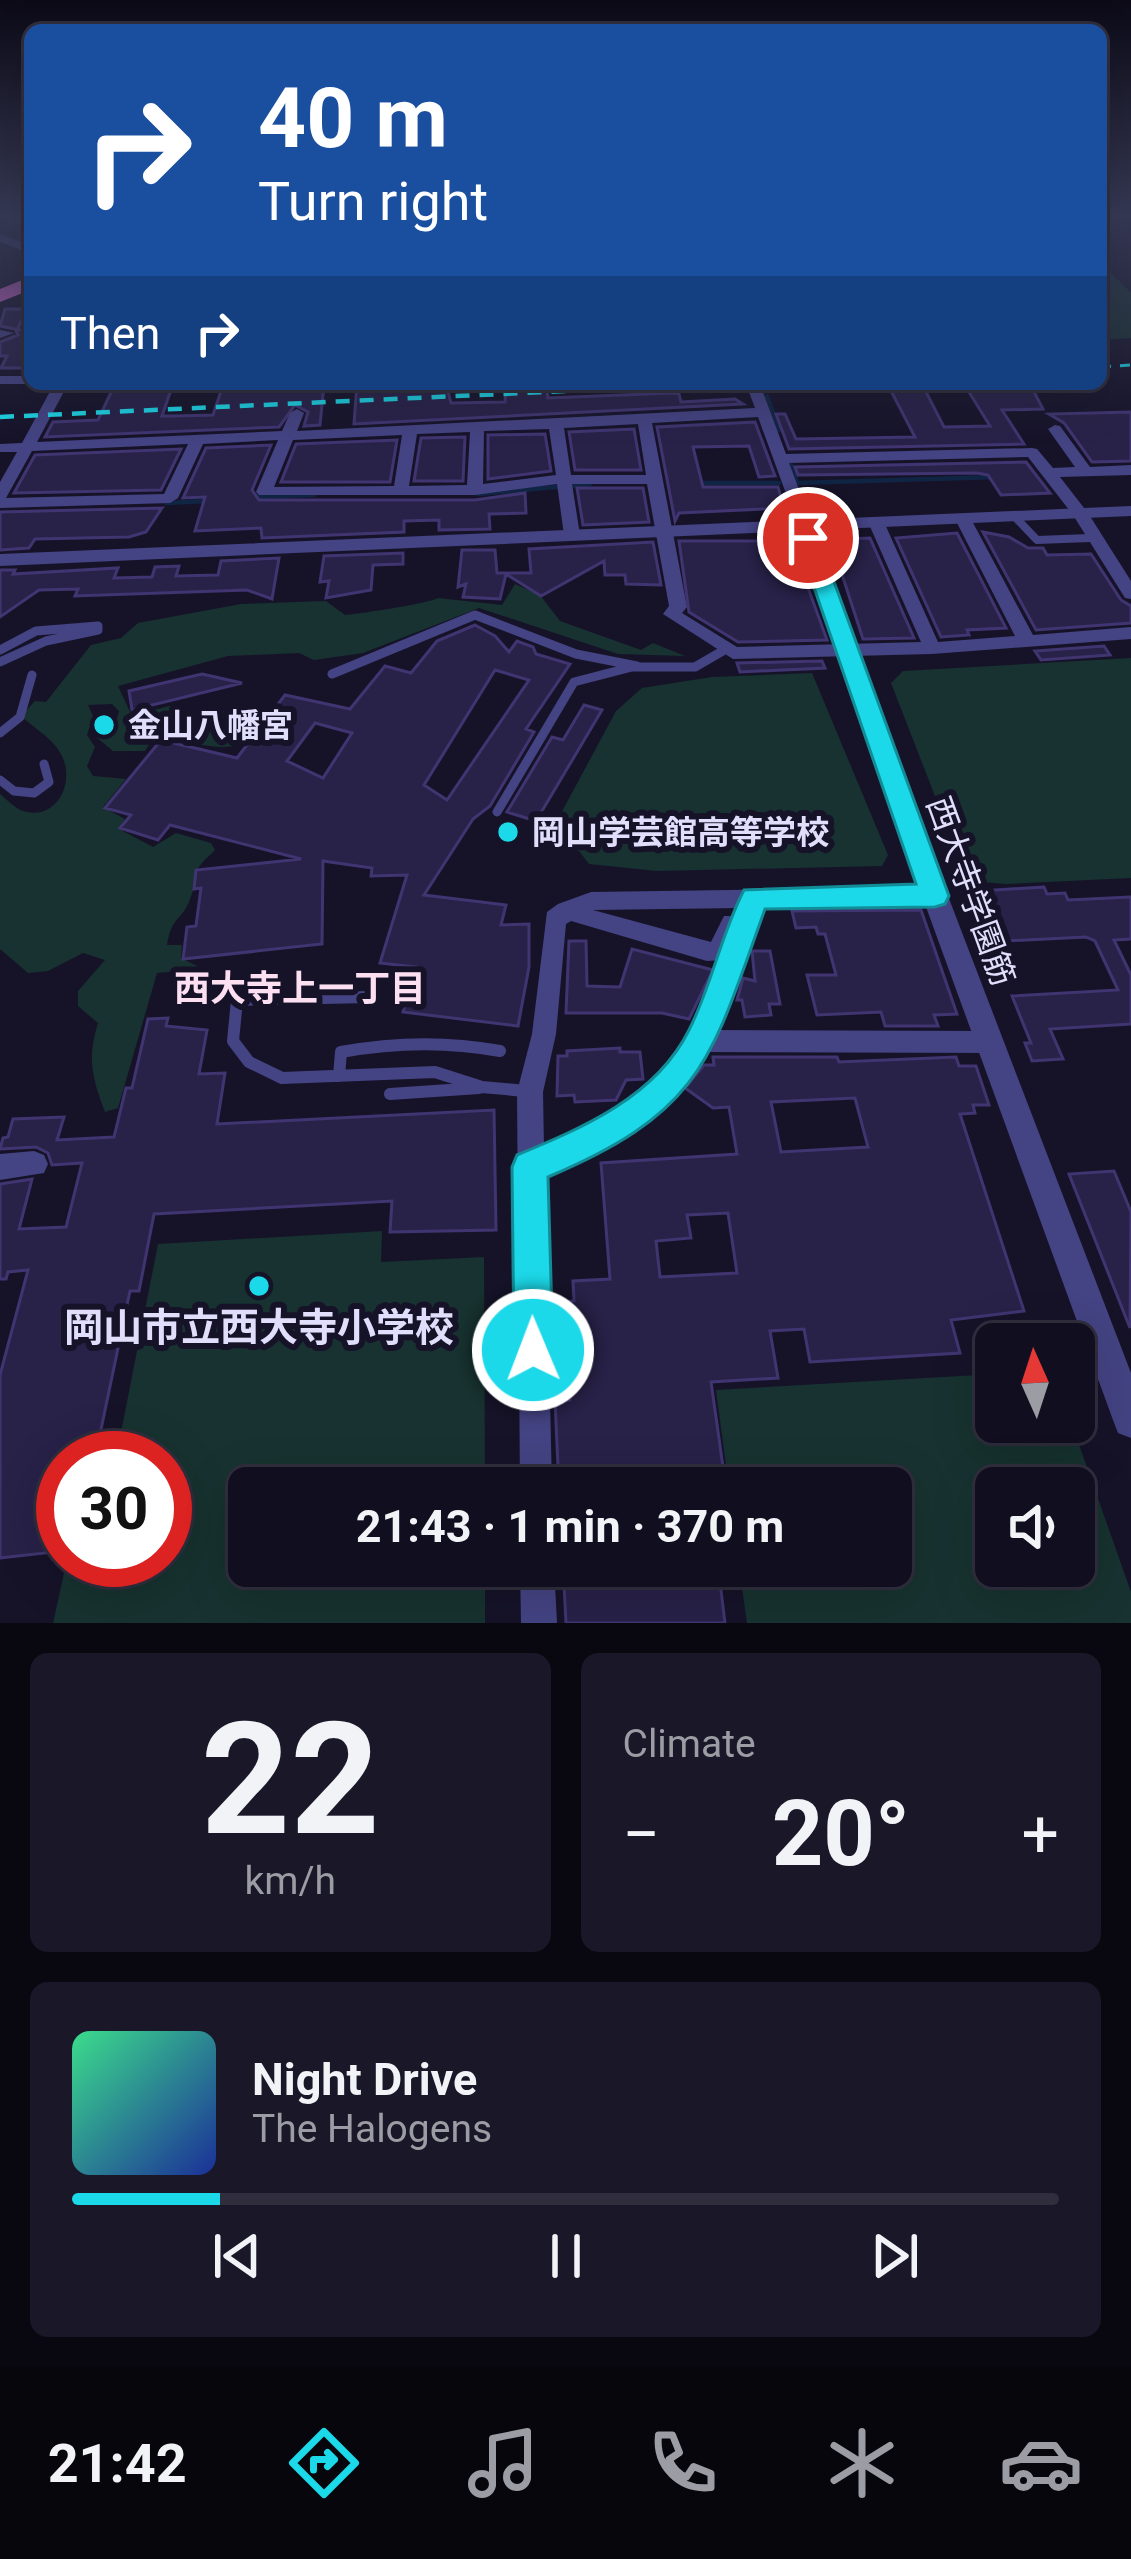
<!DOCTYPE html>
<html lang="en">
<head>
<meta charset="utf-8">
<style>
  body { margin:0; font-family:Roboto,"Noto Sans JP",sans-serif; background:#191728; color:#f1f3f6; height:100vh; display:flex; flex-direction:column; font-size:45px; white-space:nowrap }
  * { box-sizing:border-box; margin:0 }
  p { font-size:39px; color:#9c9ca4 }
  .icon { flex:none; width:66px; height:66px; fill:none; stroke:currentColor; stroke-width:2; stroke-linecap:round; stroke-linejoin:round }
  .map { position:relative; height:1623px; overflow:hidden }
  .side { display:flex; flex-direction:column; gap:30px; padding:30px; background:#090811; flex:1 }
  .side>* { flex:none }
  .guide { position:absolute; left:24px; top:24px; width:1083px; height:366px; border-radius:18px; box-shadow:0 12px 48px #0002,0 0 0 3px #302e3d; background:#1a4fa0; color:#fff; overflow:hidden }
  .needle { width:78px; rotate:357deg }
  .tools { position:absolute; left:975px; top:1323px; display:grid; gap:24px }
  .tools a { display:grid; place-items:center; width:120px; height:120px; border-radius:18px; background:#100e1f; box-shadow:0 12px 48px #0002,0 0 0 3px #302e3d; font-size:60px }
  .speed { position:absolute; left:36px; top:1431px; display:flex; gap:24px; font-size:60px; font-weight:700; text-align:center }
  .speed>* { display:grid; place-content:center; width:156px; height:156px; border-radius:50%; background:#100e1f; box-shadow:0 12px 48px #0002,0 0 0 3px #302e3d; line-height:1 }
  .speed .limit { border:18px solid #d22; background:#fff; color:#111 }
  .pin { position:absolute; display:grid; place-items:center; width:102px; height:102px; color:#fff; margin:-51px; border:6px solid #fff; border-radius:50%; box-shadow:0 3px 12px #0007 }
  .me { position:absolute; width:132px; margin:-66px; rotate:359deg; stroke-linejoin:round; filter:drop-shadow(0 0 9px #0008) }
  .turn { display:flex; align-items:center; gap:42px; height:252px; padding:0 36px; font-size:54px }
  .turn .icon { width:156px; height:156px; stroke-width:2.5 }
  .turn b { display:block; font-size:84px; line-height:102px }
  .then { display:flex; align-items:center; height:114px; padding:0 36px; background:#0003; gap:24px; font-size:45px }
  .big { font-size:90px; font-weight:700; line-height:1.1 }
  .side .tile { flex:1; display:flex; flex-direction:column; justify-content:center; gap:18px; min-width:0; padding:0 42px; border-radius:18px; background:#191728 }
  .side .dial { align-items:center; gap:0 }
  .dial b { font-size:156px; line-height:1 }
  .song { display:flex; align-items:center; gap:36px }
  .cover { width:144px; height:144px; border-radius:18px; background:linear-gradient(135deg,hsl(150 70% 55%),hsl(230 70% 35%)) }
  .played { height:12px; border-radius:6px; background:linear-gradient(90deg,#1cd9e9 15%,#302e3d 15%) }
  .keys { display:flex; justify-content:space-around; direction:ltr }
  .heat { display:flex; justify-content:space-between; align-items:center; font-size:66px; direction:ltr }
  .side .tiles { flex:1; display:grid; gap:30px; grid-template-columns:1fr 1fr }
  .tile:last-child { grid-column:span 2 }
  .trip { position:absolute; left:228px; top:1467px; width:684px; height:120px; border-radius:18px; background:#100e1f; box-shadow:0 12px 48px #0002,0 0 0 3px #302e3d; font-weight:700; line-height:120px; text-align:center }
  .dock { display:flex; height:192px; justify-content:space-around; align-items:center; background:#06060c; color:#9c9ca4 }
  .dock .icon { width:84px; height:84px }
  .dock .active { color:#1cd9e9 }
  .dock b { font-size:54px; color:#f1f3f6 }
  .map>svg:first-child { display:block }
  .green { fill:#173230; fill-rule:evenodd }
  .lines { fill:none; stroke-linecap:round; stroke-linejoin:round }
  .stream { stroke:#102444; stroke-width:4.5 }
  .building { fill:#282148; stroke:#403571; stroke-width:3; fill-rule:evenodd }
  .service-far2 { stroke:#444383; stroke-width:8 }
  .service-far1 { stroke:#444383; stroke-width:9 }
  .service { stroke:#444383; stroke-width:12 }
  .minor { fill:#444383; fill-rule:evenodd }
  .tertiary { fill:#444383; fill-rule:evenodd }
  .trunk { fill:#d76ace; fill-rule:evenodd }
  .rail-far1 { stroke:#1cd9e9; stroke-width:3; stroke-dasharray:10 9; stroke-linecap:butt }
  .rail { stroke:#1cd9e9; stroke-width:4.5; stroke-dasharray:14 10; stroke-linecap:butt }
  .route { fill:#1cd9e9; stroke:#128d97; stroke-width:3 }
  .poi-dot { fill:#1cd9e9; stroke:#161329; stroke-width:4.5 }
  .labels { text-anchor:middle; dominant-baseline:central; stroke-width:12; stroke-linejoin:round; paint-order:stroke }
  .poi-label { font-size:33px; font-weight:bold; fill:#e1defc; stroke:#161329; text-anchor:start }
  .street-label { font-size:33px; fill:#e1defc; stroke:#161329 }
  .neighbourhood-label { font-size:36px; font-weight:bold; fill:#fce0f2; stroke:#161329 }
  .near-poi-label { font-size:39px; font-weight:bold; fill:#e1defc; stroke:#161329 }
</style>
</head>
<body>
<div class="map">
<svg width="1131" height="1623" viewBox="0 0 1131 1623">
  <rect width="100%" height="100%" fill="#161329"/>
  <path class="green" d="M1101 263 1131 293V338L1101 340Z
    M515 584 540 595 560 621 641 650 653 643 685 656 618 654 479 608 363 653 314 660 299 653 228 656 118 686 132 716 169 706 195 715 233 710 256 718V726L233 746C202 751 181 734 150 743L145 751H113L96 737 113 734 119 711 112 704 88 705 93 716 87 735 95 747 87 766 93 776 126 779 103 807 125 819 119 829 153 847 176 833 211 843 215 850C183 880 202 872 189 902 180 922 172 916 167 945H182L181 958 203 969 157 973 118 1108 105 1112C92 1078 87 1058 98 1023L78 1006V991L105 960 83 953 48 971 28 973 0 949V794C6 799 16 809 23 811 57 821 75 783 62 756 54 739 35 729 21 716L35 701 46 702 91 645 121 638 138 623 241 604 326 601 345 615C360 614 430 603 438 598L502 605Z
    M1131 658V878L1006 884 968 881 891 683 903 671Z
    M812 673 888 855 882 866 657 871 589 864 579 851 555 845 559 817 616 711 642 688 712 677Z
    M382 1231 381 1262 484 1257 485 1488H249V1566H485V1623H53L67 1560H165V1458H116L158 1244Z
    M996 1374V1422H1071L1131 1592V1623H747L739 1566H891V1488H729L716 1390ZM1074 1488V1566H996V1488Z"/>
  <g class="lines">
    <path class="stream" d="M767 396 779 430
      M791 465 797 483 997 477
      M699 483H779
      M478 494 590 484
      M250 497 314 495
      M166 503 207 501"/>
  </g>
  <path class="building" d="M5 309H27L17 330H30V368H1L7 356H0V342L18 335 15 329 0 326Z
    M115 384H173L162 416H174L213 415 223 385 324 384 320 425 304 426 308 412 295 405 279 427 45 437 53 422 98 420Z
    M357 384H446L451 403 505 402 506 384H546L548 398 673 393 679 394 681 402 735 399 743 404 354 424Z
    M964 384H1030L1043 409 1002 410 1024 444 789 449 776 414H785L796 439 915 437 890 389 924 388 944 427 990 426Z
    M1131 412V461L1092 462 1064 423 1049 414Z
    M755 422 775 476 759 477 749 446 693 447 703 487H778L784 508 679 513 675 521 657 427Z
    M634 429 641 470H575L569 432Z
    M545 434 551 471 488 479V435Z
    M465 437 463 481H414L421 438Z
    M397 440 390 482H281L296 444Z
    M271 445 252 490 259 500H475L525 493 526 513 489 514 490 529 439 530V520L404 521V532L262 538 261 528 195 531 205 497 183 498 206 448Z
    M181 449 161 490 14 493 35 455Z
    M1026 462 1050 493 1001 495 988 475 977 473 798 475 795 467Z
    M577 488H643L649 522 583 525Z
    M162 508 146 532 129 537 35 539 29 548 0 550V512Z
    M983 532 1009 537 1028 548H1043L1047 555 1091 554 1121 600 1131 606V623L1036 630Z
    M957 533 1006 628 967 630 969 635 941 637 896 538Z
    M870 538 914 638 863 639 834 550 850 549 847 539Z
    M679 541H791L827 640 738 642 689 612Z
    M653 542 661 585 626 584 625 575H605L604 561 541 596 506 574 500 599 463 597 466 584 458 587 462 550H495L497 573H531L529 549Z
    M403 553V564L373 565 371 590 326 598 329 581 320 582 324 556Z
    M279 558 272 599 247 590 75 596 78 589 39 590 0 617V570H15L13 574 118 568 114 578 152 577 155 567 179 566 176 576 218 575 221 561Z
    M475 625 495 636 509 652 517 641 533 647 536 654 570 664 526 729 534 732 490 806 473 819 424 895 506 905 501 925 529 924V967L518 1026 403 1012 416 967 380 963 407 875 371 876 372 868 323 861 322 944 183 959 187 927 196 926 201 888 194 889 196 870 301 859 170 825 158 840 120 828 131 815 105 808 161 740 237 758 285 695 350 709 385 666 411 673 437 641ZM495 670 529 680 447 800 424 785ZM315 723 352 733 323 778 287 761Z
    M1104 646 1110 655 1041 660 1035 651Z
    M822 661 825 668 740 672 737 663Z
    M202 674 242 683 132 710 129 691Z
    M584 705 602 710 536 821 507 812 552 737 563 740Z
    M1044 887 1047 894 1065 893 1068 900 1131 897V939L1114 940 1131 975V1024L1050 1029 1063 1059 1032 1061 1025 1043H1031L1012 996 1118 990 1095 941 1086 937 983 942 963 892Z
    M921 910 957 1014 934 1015 938 1026H885L881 1012 817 1015 807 975H836L825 934H818L816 927 796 928 792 911Z
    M569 941H586L587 986 620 987 632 949 713 970 689 1019 662 1013H566Z
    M752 951H770L780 1004H769L771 1015 745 1017 742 1000H737L743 978 755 981Z
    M168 1018 166 1026 207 1030 199 1074 225 1073 217 1124 494 1110 496 1230 390 1232 392 1201 154 1214 139 1291H130L95 1458H63V1515L54 1552 0 1558V1375L28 1270 8 1272 6 1279H0V1184L32 1179 19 1229 66 1227 82 1163 52 1165 48 1153 36 1147 0 1149 3 1138 8 1137 13 1119 64 1117 57 1140 114 1137 126 1088H132L148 1019Z
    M620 1048V1052H640L643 1079 626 1080 616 1100 575 1102 574 1095 557 1096 558 1056H567V1051Z
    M713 1057H837L839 1062 956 1057 959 1066H976L989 1105H973L975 1113 960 1114 1024 1311 951 1320 960 1353 810 1362 804 1329 770 1331 778 1378 711 1382 726 1488H559L555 1401 570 1400 568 1364H554L553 1339H563L562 1302 574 1301 573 1281 610 1279 601 1163 737 1154 729 1107 713 1108 685 1088 704 1065H714ZM855 1098 868 1147 781 1152 771 1102ZM728 1213 737 1273 660 1277 656 1241 691 1238 687 1215Z
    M1114 1171 1131 1212 1130 1328 1069 1174Z
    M563 1566H718L725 1623H566Z"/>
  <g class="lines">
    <path class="service-far2" d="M1015 517 1037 540 1090 538"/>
    <path class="service-far1" d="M0 650 36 631 98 626
      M0 662 46 641 98 630V626
      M332 674 475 615 576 654 637 666
      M0 733 20 717 32 675
      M0 780 14 791 34 793 49 782 44 764
      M497 812 574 682 632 667H695L726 649"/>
    <path class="service" d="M369 997 237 1000 233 1041 249 1062 282 1078 435 1072 482 1087 526 1091
      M339 1076 341 1052C395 1042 446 1041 500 1051
      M390 1094 479 1088"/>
    <path class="minor" d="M0 330 14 333 0 338Z
      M0 376H30V384H0Z
      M54 384H68L37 442 282 431 290 413 297 409 304 413 297 431 755 408 746 384H760L786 454 1032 448 1037 449 1053 468 1075 467 1048 429 1055 425 1060 426 1090 467 1131 465V475L1060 477 1088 513 1131 581V599L1125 598 1073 515 1028 457 789 463 813 526 805 531 799 529 758 417 652 423 687 607 682 613 737 647 921 642 868 522 876 517 884 522 938 642 1015 636 955 519 963 514 971 519 1033 635 1131 627V639L932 654 733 659 663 614 669 606 647 484H572L580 535 572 540 564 535 557 484 475 495H259L256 492 278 440 203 444 178 498 170 503 0 508V482L17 452H0V444L22 443ZM638 424 646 475H571L564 428ZM549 429 556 475 483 484 484 431ZM470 432 467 485 409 486 417 434ZM402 435 394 486 274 487 293 440ZM188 444 164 494 6 498 32 451Z
      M935 887 943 890 946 896 943 902 935 905 763 907 734 990 716 1030 989 1031 998 1034 1002 1042 998 1050 989 1053 703 1052C665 1115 612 1148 545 1174L552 1488H520L517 1092 532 1034 547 912 558 904 591 892ZM740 908 738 916H724L711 942 593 910ZM571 921 707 961 722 960C686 1052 639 1113 544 1149L543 1092 556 1034 566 924Z
      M34 1151 44 1155 48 1164 44 1173 0 1180V1154Z
      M520 1566H554L557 1623H521Z"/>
    <path class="tertiary" d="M0 234 30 245V253L0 242Z
      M1131 506V516L816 530 948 896 1131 1373V1438L1118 1433 1113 1420 922 896 798 531 0 566V554Z"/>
    <path class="trunk" d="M30 277V290L0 302V289Z"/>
    <path class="rail-far1" d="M1101 367 1131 365"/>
    <path class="rail" d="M0 417 720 384"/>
  </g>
  <linearGradient id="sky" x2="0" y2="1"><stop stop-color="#0c0a17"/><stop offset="0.49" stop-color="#363954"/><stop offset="1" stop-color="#363954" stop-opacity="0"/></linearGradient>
  <rect width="1131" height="441" fill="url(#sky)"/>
  <path class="route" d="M808 532 818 538 949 896 945 904 935 907 765 909C711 1059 704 1111 548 1177L553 1350 547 1364 533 1370 519 1364 514 1350 512 1167 517 1155C582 1128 656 1097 689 1030 712 985 721 934 744 890L916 884 797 538Z"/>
  <g class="poi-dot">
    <circle cx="104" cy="725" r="12"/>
    <circle cx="508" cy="832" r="12"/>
    <circle cx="259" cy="1286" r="12"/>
  </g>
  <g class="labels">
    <g class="poi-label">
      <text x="128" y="725">金山八幡宮</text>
      <text x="532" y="832">岡山学芸館高等学校</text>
    </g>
    <g class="street-label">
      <text transform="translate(971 891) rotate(70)">西大寺学園筋</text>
    </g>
    <g class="neighbourhood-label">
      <text x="300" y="989">西大寺上一丁目</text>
    </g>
    <g class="near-poi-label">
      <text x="259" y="1328">岡山市立西大寺小学校</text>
    </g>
  </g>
</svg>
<div class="tools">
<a><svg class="needle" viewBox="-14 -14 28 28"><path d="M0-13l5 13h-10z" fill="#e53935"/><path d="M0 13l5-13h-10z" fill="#9c9ca4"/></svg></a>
<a><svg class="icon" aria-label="sound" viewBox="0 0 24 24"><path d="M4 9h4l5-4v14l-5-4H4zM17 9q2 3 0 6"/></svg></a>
</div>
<div class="speed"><div class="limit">30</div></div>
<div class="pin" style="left:808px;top:538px;background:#d93025"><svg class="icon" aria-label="arrive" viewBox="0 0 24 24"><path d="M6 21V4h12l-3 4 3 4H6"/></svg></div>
<svg class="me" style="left:533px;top:1350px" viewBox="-20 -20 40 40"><circle r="17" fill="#1cd9e9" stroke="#fff" stroke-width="3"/><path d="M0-11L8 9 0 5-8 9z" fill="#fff"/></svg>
<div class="trip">21:43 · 1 min · 370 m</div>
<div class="guide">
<div class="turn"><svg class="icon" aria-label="right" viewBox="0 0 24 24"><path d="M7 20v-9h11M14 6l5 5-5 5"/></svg><div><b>40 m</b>Turn right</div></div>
<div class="then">Then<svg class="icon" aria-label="right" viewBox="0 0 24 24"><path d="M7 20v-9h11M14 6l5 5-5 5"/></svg></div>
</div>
</div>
<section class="side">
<div class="tiles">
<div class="tile dial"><b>22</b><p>km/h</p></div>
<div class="tile"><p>Climate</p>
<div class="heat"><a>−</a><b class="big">20°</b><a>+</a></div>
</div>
<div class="tile">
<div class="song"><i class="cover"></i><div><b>Night Drive</b><p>The Halogens</p></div></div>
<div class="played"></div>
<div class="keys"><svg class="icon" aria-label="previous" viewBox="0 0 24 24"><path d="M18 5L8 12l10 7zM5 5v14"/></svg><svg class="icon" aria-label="pause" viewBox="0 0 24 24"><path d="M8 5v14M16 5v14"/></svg><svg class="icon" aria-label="next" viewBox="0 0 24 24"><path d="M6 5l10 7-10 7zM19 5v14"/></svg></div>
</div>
</div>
</section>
<nav class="dock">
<b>21:42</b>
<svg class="icon active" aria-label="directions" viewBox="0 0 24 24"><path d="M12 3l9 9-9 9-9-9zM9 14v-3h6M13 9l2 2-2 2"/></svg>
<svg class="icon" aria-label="music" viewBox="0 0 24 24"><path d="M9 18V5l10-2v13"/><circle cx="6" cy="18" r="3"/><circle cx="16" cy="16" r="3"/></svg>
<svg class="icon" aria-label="phone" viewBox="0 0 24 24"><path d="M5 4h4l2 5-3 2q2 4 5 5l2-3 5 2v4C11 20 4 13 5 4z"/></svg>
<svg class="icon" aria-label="climate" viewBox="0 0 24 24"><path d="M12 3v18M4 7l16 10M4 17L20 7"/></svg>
<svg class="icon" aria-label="car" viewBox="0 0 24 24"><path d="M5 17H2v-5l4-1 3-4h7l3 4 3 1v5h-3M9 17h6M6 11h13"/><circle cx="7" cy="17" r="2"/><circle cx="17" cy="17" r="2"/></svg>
</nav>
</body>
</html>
